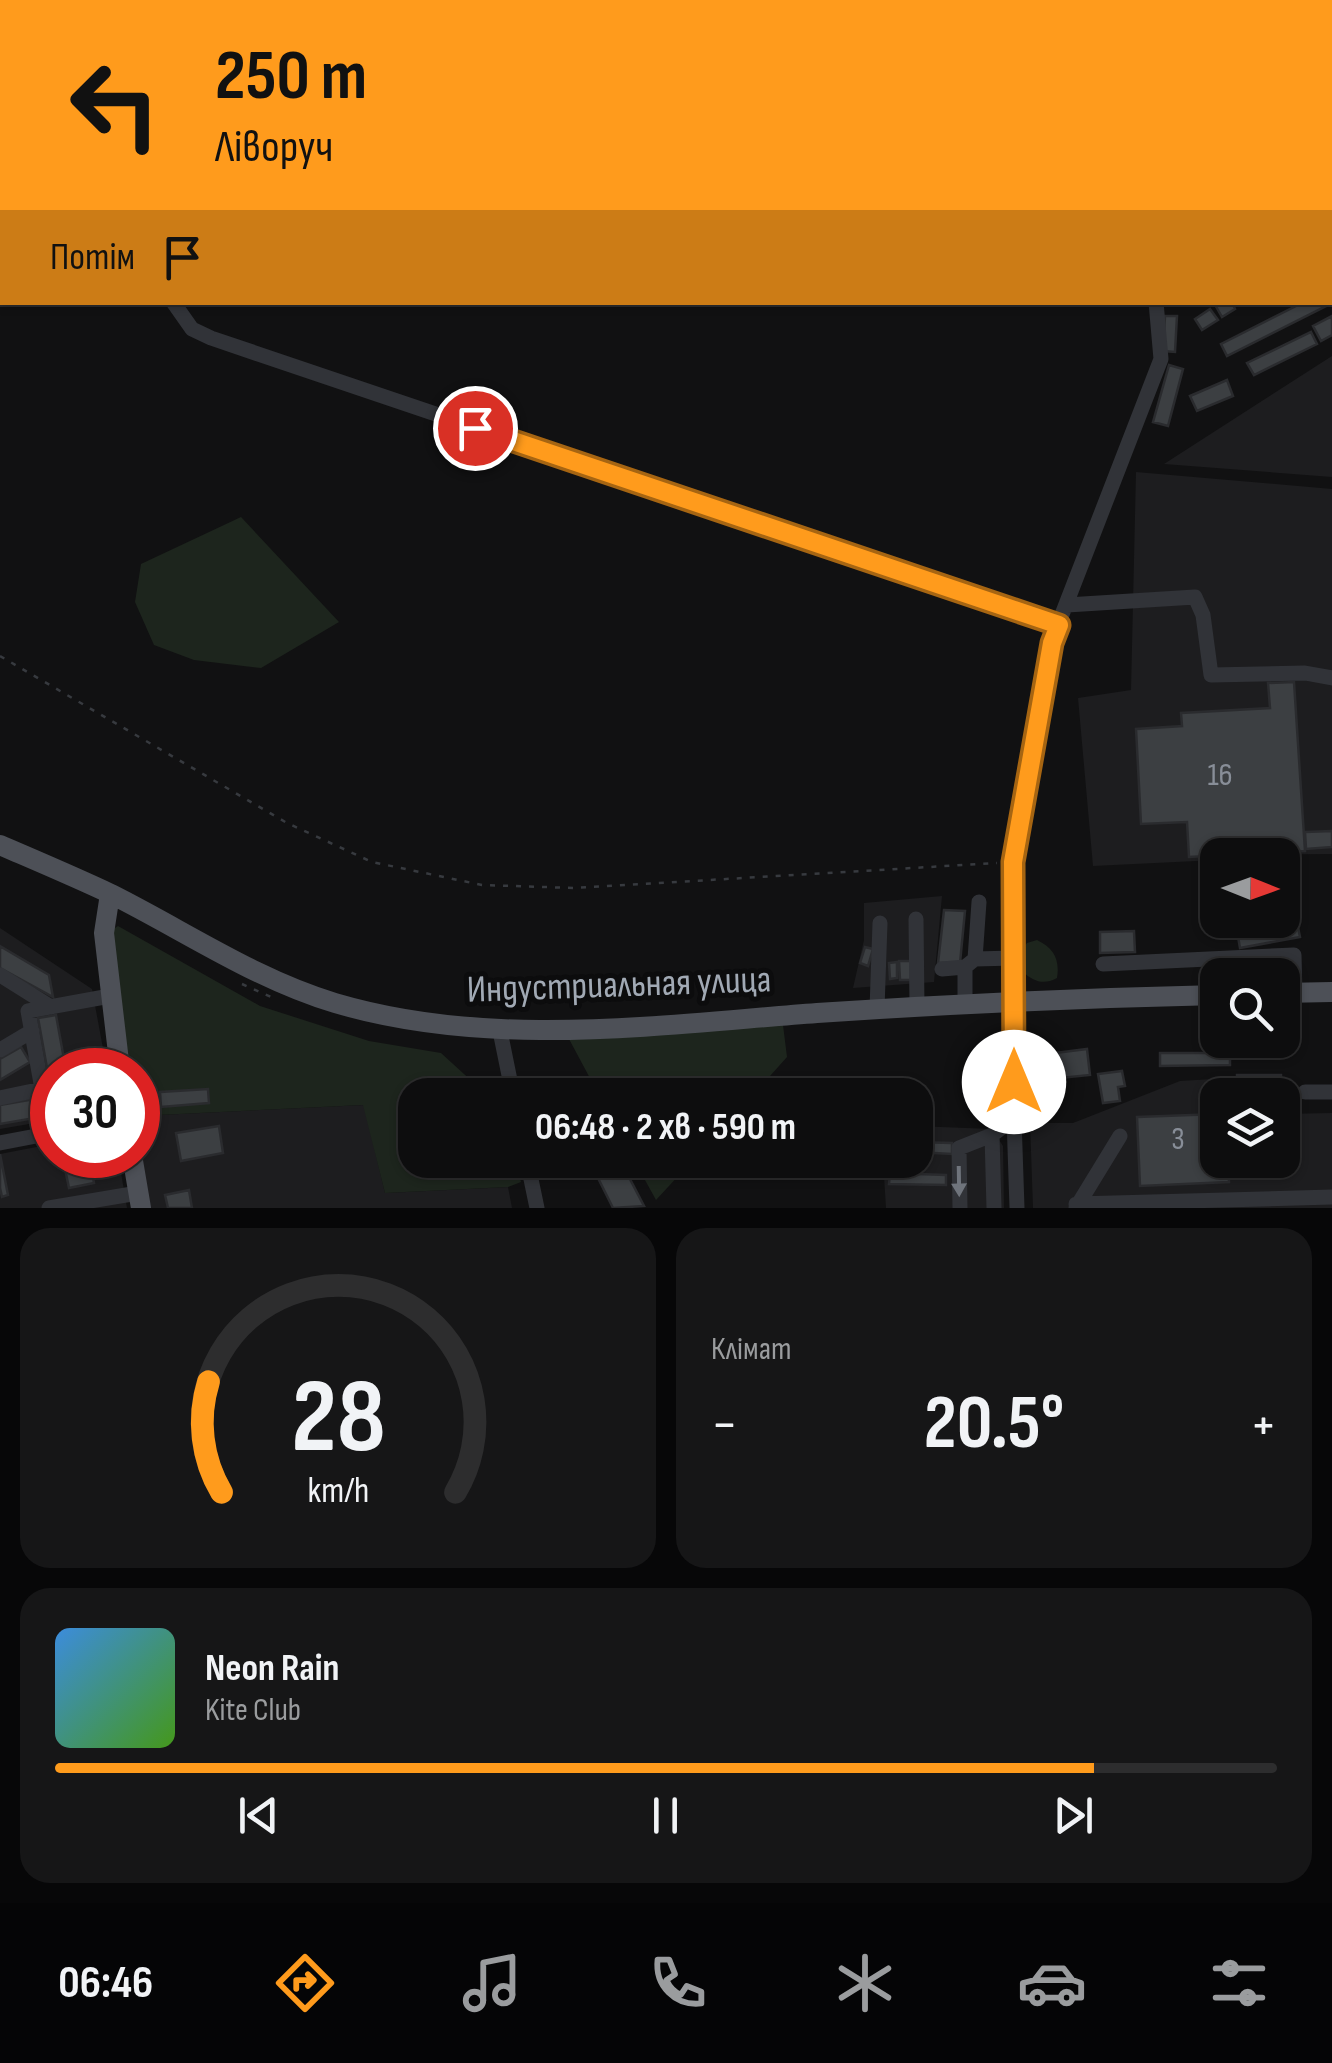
<!DOCTYPE html>
<html lang="uk">
<head>
<meta charset="utf-8">
<style>
  body { margin:0; font-family:"Sofia Sans Condensed",sans-serif; background:#161617; color:#f1f3f6; height:100vh; display:flex; flex-direction:column; font-size:38px; white-space:nowrap }
  * { box-sizing:border-box; margin:0 }
  p { font-size:32px; color:#9a9c9e }
  .icon { flex:none; width:55px; height:55px; fill:none; stroke:currentColor; stroke-width:2; stroke-linecap:round; stroke-linejoin:round }
  .map { position:relative; height:1208px; overflow:hidden }
  .sheet { display:flex; flex-direction:column; gap:20px; padding:20px; background:#070708; flex:1 }
  .sheet>* { flex:none }
  .banner { position:absolute; left:0px; top:0px; width:1332px; height:305px; box-shadow:0 2px 8px #0004,0 0 0 2px #2d2d2e; background:#ff9b1c; color:#111; overflow:hidden }
  .needle { width:65px; rotate:91deg }
  .controls { position:absolute; left:1200px; top:838px; display:grid; gap:20px }
  .controls a { display:grid; place-items:center; width:100px; height:100px; border-radius:20px; background:#0d0d0e; box-shadow:0 2px 8px #0004,0 0 0 2px #2d2d2e; font-size:50px }
  .speed { position:absolute; left:30px; top:1048px; display:flex; gap:20px; font-size:50px; font-weight:700; text-align:center }
  .speed>* { display:grid; place-content:center; width:130px; height:130px; border-radius:50%; background:#0d0d0e; box-shadow:0 2px 8px #0004,0 0 0 2px #2d2d2e; line-height:1 }
  .speed .limit { border:15px solid #d22; background:#fff; color:#111 }
  .pin { position:absolute; display:grid; place-items:center; width:85px; height:85px; color:#fff; margin:-42px; border:5px solid #fff; border-radius:50%; box-shadow:0 2px 10px #0007 }
  .me { position:absolute; width:110px; margin:-55px; rotate:0deg; stroke-linejoin:round; filter:drop-shadow(0 0 8px #0008) }
  .turn { display:flex; align-items:center; gap:35px; height:210px; padding:0 50px; font-size:45px }
  .turn .icon { width:130px; height:130px; stroke-width:2.5 }
  .turn b { display:block; font-size:70px; line-height:85px }
  .then { display:flex; align-items:center; height:95px; padding:0 50px; background:#0003; gap:20px; font-size:38px }
  .big { font-size:75px; font-weight:700; line-height:1.1 }
  .sheet .tile { flex:1; display:flex; flex-direction:column; justify-content:center; gap:15px; min-width:0; padding:0 35px; border-radius:30px; background:#161617 }
  .sheet .dial { align-items:center; gap:0 }
  .dial svg { height:260px; overflow:visible; fill:none; stroke:#2d2d2e; stroke-width:7; stroke-linecap:round; text-anchor:middle }
  .dial text { fill:#f1f3f6; stroke:none }
  .song { display:flex; align-items:center; gap:30px }
  .cover { width:120px; height:120px; border-radius:15px; background:linear-gradient(135deg,hsl(210 70% 55%),hsl(100 70% 35%)) }
  .played { height:10px; border-radius:5px; background:linear-gradient(90deg,#ff9b1c 85%,#2d2d2e 85%) }
  .keys { display:flex; justify-content:space-around; direction:ltr }
  .heat { display:flex; justify-content:space-between; align-items:center; font-size:55px; direction:ltr }
  .sheet .tiles { flex:1; display:grid; gap:20px; grid-template-columns:1fr 1fr }
  .tile:last-child { grid-column:span 2 }
  .trip { position:absolute; left:398px; top:1078px; width:535px; height:100px; border-radius:30px; background:#0d0d0e; box-shadow:0 2px 8px #0004,0 0 0 2px #2d2d2e; font-weight:700; line-height:100px; text-align:center }
  .tabs { display:flex; height:160px; justify-content:space-around; align-items:center; background:#050506; color:#9a9c9e }
  .tabs .icon { width:70px; height:70px }
  .tabs .current { color:#ff9b1c }
  .tabs b { font-size:45px; color:#f1f3f6 }
  .map>svg:first-child { display:block }
  .built { fill:#1d1d1f }
  .green { fill:#1d251d }
  .building { fill:#3c3f42; stroke:#2a2b2e; stroke-width:2.5 }
  .lines { fill:none; stroke-linecap:round; stroke-linejoin:round }
  .path { stroke:#373a3f; stroke-width:2.5; stroke-dasharray:5 8; stroke-linecap:butt }
  .minor { stroke:#313338; stroke-width:15 }
  .major { stroke:#4d5057; stroke-width:20 }
  .oneway { fill:#6f747c }
  .route-casing { stroke:#a66512; stroke-width:25 }
  .route { stroke:#ff9b1c; stroke-width:18 }
  .labels { text-anchor:middle; dominant-baseline:central; stroke-width:10; stroke-linejoin:round; paint-order:stroke }
  .number-label { font-size:32px; fill:#888e98 }
  .street-label { font-size:38px; fill:#a1a9b4; stroke:#0c0c0d }
</style>
</head>
<body>
<div class="map">
<svg width="1332" height="1208" viewBox="0 0 1332 1208">
  <rect width="100%" height="100%" fill="#111112"/>
  <path class="built" d="M1332 356V477L1164 464Z
    M1136 472 1332 489V854L1218 855 1217 860 1093 866 1078 698 1131 690Z
    M942 896 934 982 853 988 864 940V903Z
    M0 928 92 989 107 1070H52V1120L0 1129Z
    M1230 1078V1095H1218V1160H1282L1283 1114 1332 1113V1208H1033L1030 1123H1073L1180 1081Z
    M364 1105 385 1193 508 1187 512 1208H147L138 1152V1116Z
    M915 1126 992 1129 1003 1146 1004 1208H886L883 1160H915Z
    M52 1144V1155H118L127 1208H0V1154Z"/>
  <path class="green" d="M695 0H1089L1088 2Z
    M241 517 339 622 261 668 194 660 154 645 135 602 141 564Z
    M118 926 260 1006 369 1041 441 1053 487 1095H415V1160H515L521 1182 508 1187 385 1193 363 1105 138 1116V1070H125L107 933Z
    M1037 940C1054 948 1060 960 1057 978 1044 985 1034 982 1023 972V948L1027 943Z
    M783 1025 787 1057 753 1095H599L569 1039Z
    M634 1160H693L656 1200Z"/>
  <path class="building" d="M1236 0H1332V8L1330 2Z
    M1330 48H1332L1330 109Z
    M1332 288V303L1227 356 1221 344 1304 302H1330Z
    M1232 302 1235 309 1222 317 1214 303Z
    M1210 309 1218 320 1202 330 1195 319Z
    M1165 316H1177L1175 352 1163 351Z
    M1332 316V335L1321 341 1313 326Z
    M1311 332 1317 344 1254 375 1247 363Z
    M1169 365 1183 369 1168 426 1153 422Z
    M1227 380 1233 396 1197 411 1190 396Z
    M1294 682 1305 851 1189 857 1187 822 1141 824 1136 729 1182 726 1181 713 1270 708 1268 683Z
    M1332 831V847L1306 849 1305 832Z
    M1293 903 1300 937 1240 948 1235 920H1282V905Z
    M944 910 965 911 960 963H938Z
    M1134 931 1135 952 1100 953V932Z
    M0 946 49 975 53 997 0 968Z
    M865 947 873 949 868 966 860 963Z
    M899 961H911V980H900Z
    M897 962V978L890 979 889 963Z
    M56 1015 66 1070H52V1115L0 1124V1105L52 1096 38 1018Z
    M21 1047 30 1062 0 1080V1059Z
    M1087 1049 1090 1075 1051 1079 1047 1054Z
    M1160 1053H1230V1065L1160 1066Z
    M1122 1071 1125 1086 1118 1087 1120 1101 1103 1103 1098 1074Z
    M1237 1075H1281V1081L1290 1080V1111H1282V1095L1237 1091Z
    M579 1081 586 1095H557L553 1088Z
    M208 1089 209 1103 161 1107 160 1092Z
    M1218 1114V1160H1228L1229 1182 1140 1186 1137 1117Z
    M219 1126 223 1153 181 1161 176 1133Z
    M915 1142 952 1143V1154L915 1152Z
    M0 1154 8 1195 2 1197 0 1188Z
    M62 1155H89L94 1183 69 1188Z
    M589 1160H620L644 1206 613 1208Z
    M890 1173 946 1175V1185L889 1184Z
    M189 1190 192 1208H168L165 1195Z"/>
  <g class="lines">
    <path class="path" d="M401 0 402 2
      M692 0V2
      M216 2V0
      M0 656 287 823 372 862 482 885 574 888 997 863
      M242 984 271 997"/>
    <path class="minor" d="M789 0 795 2
      M979 0 984 2
      M1055 0 1059 2
      M1083 0V2
      M0 55 2 56
      M1330 213 1332 212
      M173 302 192 329 211 338 1059 625
      M1067 605 1195 597 1203 615 1211 675 1305 673 1332 678
      M916 919 917 1006
      M975 959 1014 958
      M1103 964 1294 955 1295 993
      M942 969 965 967
      M0 975 51 1007
      M965 1003V967L975 959 979 902
      M877 1009 880 923
      M500 1031 513 1095
      M0 1050 32 1031
      M1305 1092H1332
      M0 1098 42 1089 28 1011 110 996
      M992 1135 994 1208
      M0 1143 52 1133
      M527 1160 537 1208
      M1076 1204 1332 1197
      M49 1208 138 1193
      M960 1208 959 1148 992 1135 1014 1118
      M1017 1208 1014 1118 1013 862 1051 643 1161 359 1156 302
      M1076 1208 1120 1136"/>
    <path class="major" d="M0 845C37 861 75 877 111 894 185 931 255 979 335 1003 491 1049 657 1025 817 1013 950 1004 1083 998 1218 995
      M110 894 104 933 120 1070
      M1282 993 1332 992
      M132 1155 141 1208"/>
  </g>
  <defs><path id="oneway-solid" d="M-6-.8H1V-3.2L6.5 0L1 3.2V.8H-6Z" transform="scale(2.5)"/></defs>
  <use class="oneway" href="#oneway-solid" transform="translate(959 1181) rotate(89)"/>
  <g class="lines">
    <defs>
      <path id="route" d="M475 428 1059 625 1052 643 1013 862 1014 1082"/>
    </defs>
    <use href="#route" class="route-casing"/>
    <use href="#route" class="route"/>
  </g>
  <g class="labels">
    <g class="number-label">
      <text x="1220" y="775">16</text>
      <text x="1178" y="1139">3</text>
    </g>
    <g class="street-label">
      <text transform="translate(619 985) rotate(-2)">Индустриальная улица</text>
    </g>
  </g>
</svg>
<div class="controls">
<a><svg class="needle" viewBox="-14 -14 28 28"><path d="M0-13l5 13h-10z" fill="#e53935"/><path d="M0 13l5-13h-10z" fill="#9a9c9e"/></svg></a>
<a><svg class="icon" aria-label="search" viewBox="0 0 24 24"><circle cx="10" cy="10" r="6"/><path d="M15 15l6 6"/></svg></a>
<a><svg class="icon" aria-label="layers" viewBox="0 0 24 24"><path d="M12 4l9 5-9 5-9-5zM3 14l9 5 9-5"/></svg></a>
</div>
<div class="speed"><div class="limit">30</div></div>
<div class="pin" style="left:475px;top:428px;background:#d93025"><svg class="icon" aria-label="arrive" viewBox="0 0 24 24"><path d="M6 21V4h12l-3 4 3 4H6"/></svg></div>
<svg class="me" style="left:1014px;top:1082px" viewBox="-20 -20 40 40"><circle r="19" fill="#fff"/><path d="M0-13L10 11 0 6-10 11z" fill="#ff9b1c"/></svg>
<div class="trip">06:48 · 2 хв · 590 m</div>
<div class="banner">
<div class="turn"><svg class="icon" aria-label="left" viewBox="0 0 24 24"><path d="M17 20v-9H6M10 6l-5 5 5 5"/></svg><div><b>250 m</b>Ліворуч</div></div>
<div class="then">Потім<svg class="icon" aria-label="arrive" viewBox="0 0 24 24"><path d="M6 21V4h12l-3 4 3 4H6"/></svg></div>
</div>
</div>
<section class="sheet">
<div class="tiles">
<div class="tile dial"><svg viewBox="0 0 100 80">
<path d="M14 69A42 42 0 1 1 86 69"/>
<path d="M14 69A42 42 0 0 1 10 35" stroke="#ff9b1c"/>
<text x="50" y="56" font-size="32" font-weight="700">28</text>
<text x="50" y="72" font-size="11">km/h</text>
</svg></div>
<div class="tile"><p>Клімат</p>
<div class="heat"><a>−</a><b class="big">20.5°</b><a>+</a></div>
</div>
<div class="tile">
<div class="song"><i class="cover"></i><div><b>Neon Rain</b><p>Kite Club</p></div></div>
<div class="played"></div>
<div class="keys"><svg class="icon" aria-label="previous" viewBox="0 0 24 24"><path d="M18 5L8 12l10 7zM5 5v14"/></svg><svg class="icon" aria-label="pause" viewBox="0 0 24 24"><path d="M8 5v14M16 5v14"/></svg><svg class="icon" aria-label="next" viewBox="0 0 24 24"><path d="M6 5l10 7-10 7zM19 5v14"/></svg></div>
</div>
</div>
</section>
<nav class="tabs">
<b>06:46</b>
<svg class="icon current" aria-label="directions" viewBox="0 0 24 24"><path d="M12 3l9 9-9 9-9-9zM9 14v-3h6M13 9l2 2-2 2"/></svg>
<svg class="icon" aria-label="music" viewBox="0 0 24 24"><path d="M9 18V5l10-2v13"/><circle cx="6" cy="18" r="3"/><circle cx="16" cy="16" r="3"/></svg>
<svg class="icon" aria-label="phone" viewBox="0 0 24 24"><path d="M5 4h4l2 5-3 2q2 4 5 5l2-3 5 2v4C11 20 4 13 5 4z"/></svg>
<svg class="icon" aria-label="climate" viewBox="0 0 24 24"><path d="M12 3v18M4 7l16 10M4 17L20 7"/></svg>
<svg class="icon" aria-label="car" viewBox="0 0 24 24"><path d="M5 17H2v-5l4-1 3-4h7l3 4 3 1v5h-3M9 17h6M6 11h13"/><circle cx="7" cy="17" r="2"/><circle cx="17" cy="17" r="2"/></svg>
<svg class="icon" aria-label="filters" viewBox="0 0 24 24"><path d="M4 7h16M4 17h16"/><circle cx="9" cy="7" r="2"/><circle cx="15" cy="17" r="2"/></svg>
</nav>
</body>
</html>
